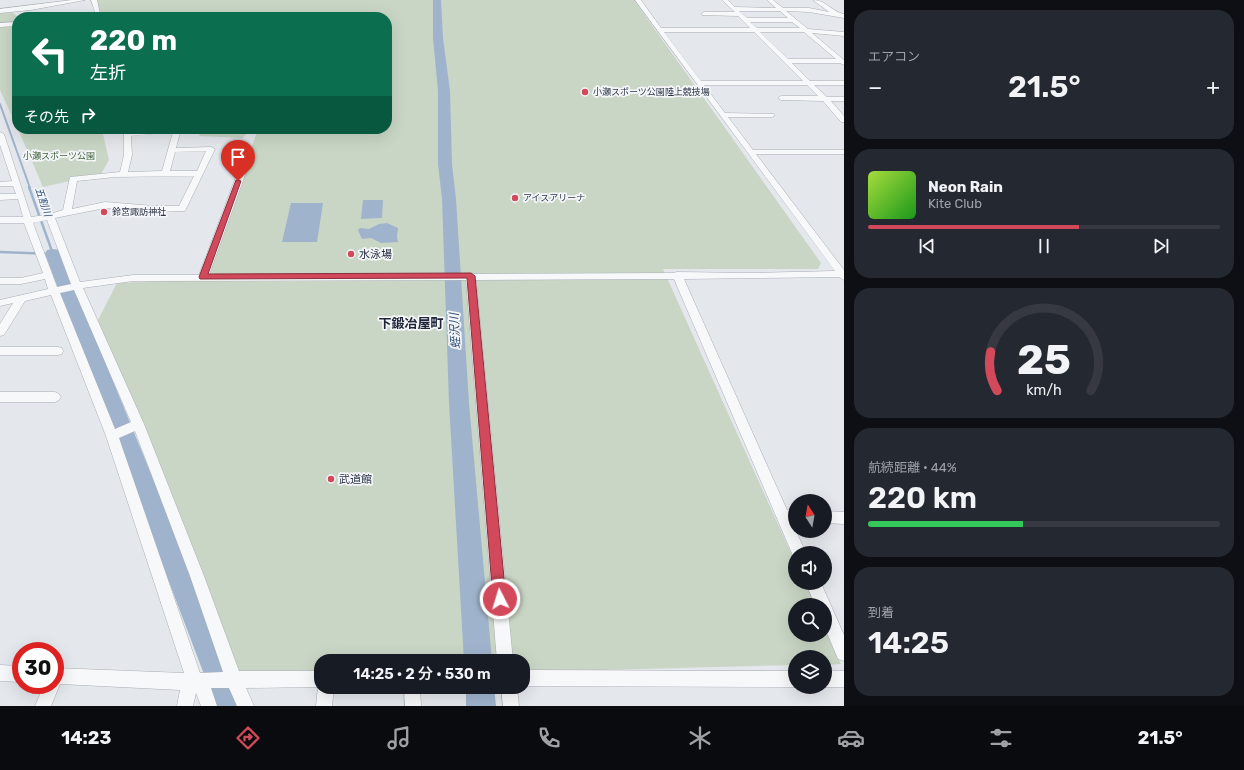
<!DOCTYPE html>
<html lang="ja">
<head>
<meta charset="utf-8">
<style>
  body { margin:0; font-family:Rubik,"Noto Sans JP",sans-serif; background:#242831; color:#f1f3f6; height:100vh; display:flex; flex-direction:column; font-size:15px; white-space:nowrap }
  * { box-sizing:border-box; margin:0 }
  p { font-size:13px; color:#9ea1a6 }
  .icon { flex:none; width:22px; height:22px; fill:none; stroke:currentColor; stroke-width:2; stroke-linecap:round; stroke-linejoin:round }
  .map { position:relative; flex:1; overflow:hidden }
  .panel { display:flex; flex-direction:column; gap:10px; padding:10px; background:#0d0f14; width:400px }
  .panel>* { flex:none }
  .guide { position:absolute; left:12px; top:12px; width:380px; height:122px; border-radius:16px; box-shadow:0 4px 16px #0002; background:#0b6e4f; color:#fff; overflow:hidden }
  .needle { width:26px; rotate:349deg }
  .fabs { position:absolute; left:788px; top:494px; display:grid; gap:8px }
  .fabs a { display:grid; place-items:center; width:44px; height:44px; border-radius:50%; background:#171b24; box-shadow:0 4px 16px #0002; font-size:20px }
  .speed { position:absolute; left:12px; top:642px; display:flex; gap:8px; font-size:20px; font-weight:700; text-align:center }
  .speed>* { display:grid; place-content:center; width:52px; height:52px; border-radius:50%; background:#171b24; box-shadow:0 4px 16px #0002; line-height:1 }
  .speed .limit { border:6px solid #d22; background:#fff; color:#111 }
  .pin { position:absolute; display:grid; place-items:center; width:34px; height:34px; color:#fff; margin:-41px -17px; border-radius:50% 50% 50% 0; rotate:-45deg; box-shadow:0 0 4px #0007 }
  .pin .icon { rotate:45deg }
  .me { position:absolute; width:44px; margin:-22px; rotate:355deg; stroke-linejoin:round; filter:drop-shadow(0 0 3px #0008) }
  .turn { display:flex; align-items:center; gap:14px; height:84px; padding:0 12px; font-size:18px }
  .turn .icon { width:52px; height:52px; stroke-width:2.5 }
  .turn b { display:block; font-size:28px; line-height:34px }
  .then { display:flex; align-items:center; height:38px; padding:0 12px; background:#0003; gap:8px; font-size:15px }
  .big { font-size:30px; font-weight:600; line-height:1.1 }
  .panel .widget { flex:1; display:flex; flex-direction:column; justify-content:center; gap:6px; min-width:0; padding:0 14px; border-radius:16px; background:#242831 }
  .panel .dial { align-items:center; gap:0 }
  .dial svg { height:104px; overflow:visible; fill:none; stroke:#363941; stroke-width:7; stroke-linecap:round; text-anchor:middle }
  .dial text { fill:#f1f3f6; stroke:none }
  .song { display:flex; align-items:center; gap:12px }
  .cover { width:48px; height:48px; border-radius:6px; background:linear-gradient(135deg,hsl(80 70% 55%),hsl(120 70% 35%)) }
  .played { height:4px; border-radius:2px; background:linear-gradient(90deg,#d1495b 60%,#363941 60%) }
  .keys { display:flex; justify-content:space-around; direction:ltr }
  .heat { display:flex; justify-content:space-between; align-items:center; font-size:22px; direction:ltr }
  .charge { height:6px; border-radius:3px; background:linear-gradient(90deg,#34c759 44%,#363941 0) }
  .trip { position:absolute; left:314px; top:654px; width:216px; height:40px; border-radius:16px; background:#171b24; box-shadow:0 4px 16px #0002; font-weight:600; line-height:40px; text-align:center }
  .dock { display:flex; height:64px; justify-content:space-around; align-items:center; background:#090b0e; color:#9ea1a6 }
  .dock .icon { width:28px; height:28px }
  .dock .on { color:#d1495b }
  .dock b { font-size:18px; color:#f1f3f6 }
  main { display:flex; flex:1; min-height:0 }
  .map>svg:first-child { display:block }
  .green { fill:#c9d6c5 }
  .water { fill:#9fb4cc }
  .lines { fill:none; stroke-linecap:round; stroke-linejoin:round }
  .stream-far1 { stroke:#9fb4cc; stroke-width:2 }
  .stream { stroke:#9fb4cc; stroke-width:2.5 }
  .river { fill:#9fb4cc; fill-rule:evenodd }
  .minor-casing { stroke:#a9aeb7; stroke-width:1 }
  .minor { fill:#f7f8fa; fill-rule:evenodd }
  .route { fill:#d1495b; stroke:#882f3b }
  .poi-dot { fill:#d1495b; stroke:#f4f6f9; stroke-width:1.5 }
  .labels { text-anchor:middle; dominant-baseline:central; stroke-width:3.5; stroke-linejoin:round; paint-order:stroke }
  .far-poi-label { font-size:9px; fill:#2b3445; stroke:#f4f6f9; text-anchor:start }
  .far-park-label { font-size:9px; fill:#3f6138; stroke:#f4f6f9 }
  .far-water-label { font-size:10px; font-style:italic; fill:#34527a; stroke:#f4f6f9 }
  .poi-label { font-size:11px; fill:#2b3445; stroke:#f4f6f9; text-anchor:start }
  .water-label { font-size:12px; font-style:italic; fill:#34527a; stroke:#f4f6f9 }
  .quarter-label { font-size:13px; font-weight:bold; fill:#1d2536; stroke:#f4f6f9 }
</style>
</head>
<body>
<main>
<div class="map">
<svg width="844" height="706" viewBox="0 0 844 706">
  <rect width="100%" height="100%" fill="#e4e7ec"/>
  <path class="green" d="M97 0H634L821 263 818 269H663L795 562V583H805L814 605H795V635H825V628L841 664 825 665V657H795V665L523 672V661H321V678L234 680 95 326 117 283 205 279 257 132H249L242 138 199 136 202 129H387V17H94L93 15 100 13Z
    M12 12 18 17 17 127 0 90V13Z
    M18 129H108L102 130 109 160 101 174 43 187Z"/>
  <path class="water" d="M363 200H383L382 218 361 219Z
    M291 203H323L317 242H282Z
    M387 223 398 228 397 237 398 242 381 243 371 238 362 239 358 230 360 228 369 229 379 224Z"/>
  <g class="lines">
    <path class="stream-far1" d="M0 104 30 188"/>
    <path class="stream" d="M0 252 53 254 29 187"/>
    <path class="river" d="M433 0H441L443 38 450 91 452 164 456 199 469 403 492 661H464L449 403 442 199 438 164V91L433 38Z
      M53 249 59 250 61 254 246 706H216L45 254 47 250Z
      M466 687H494L496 706H466Z"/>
    <defs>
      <path id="minor" d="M72 0H85L31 10 0 13V9Z
        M91 0H97L100 14 87 17H77L95 12Z
        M635 0H641L661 28H750L738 16 702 15 701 14 704 12H735L722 0H728L735 7 776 8 767 0H773L783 8H809L829 12 813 0C826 0 832 12 844 14V18L809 12 786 11 808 29 844 32V36L812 33 844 60V65L840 63H792L810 81H844V85H814L827 97H844V101H831L844 116V122H841L823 101 781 100 778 98 781 96H818L807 85H704L725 113 774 114V116L772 117H728L753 150H844V154H756L844 270V280L839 277 684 279 787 510H795V522H792L795 531H796L806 553H795L794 558 674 279 476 280 513 661H497L466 280 133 281 83 288 144 424 204 576 239 671H321V687H334L332 706H316L318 687 246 688 254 706H237L229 688H211L217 706H201L196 693 193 706H177L180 690 60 684 51 706H35L44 685H55V668L184 673 106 436 51 295 25 301 4 335 0 336V324L13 303 0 306V300L48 289 45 279 21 284H0V278H21L43 273 24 223H0V217H23L18 199 0 200V194H16L13 186H0V182L12 181 0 145V132L4 134 31 217 45 215 36 191 37 189H40L44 191 53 213 63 210 70 177 120 172 124 155V132L155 129H181L176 148 211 147 215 149 185 211 154 212 105 208 55 218 80 282 133 275H199L246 150 250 148 254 150 209 275 673 273 677 272 751 273 835 271ZM739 11H780L788 18H747ZM750 22H792L800 28H757ZM664 32H754L803 81H701ZM760 32H804L836 59H788ZM173 132 162 171 128 172 132 155 131 136ZM206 151 197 171H170L175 152ZM194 176 179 206H154L105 202 72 209 77 181 115 177ZM47 220 71 284 57 287 33 223ZM74 290 131 422 115 429 60 293ZM135 431 190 576 223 672 200 673 119 438Z
        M17 22V26L0 27V23Z
        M0 347H58L62 348 63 351 62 354 58 355H0Z
        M0 392H55L59 394 61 397 59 400 55 402H0Z
        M825 511 844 512V524L825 523Z
        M806 583H821L844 635V661L838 659 825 628V605H815Z
        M0 665 21 666V682L0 681Z
        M523 670 795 671 796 687 523 686Z
        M825 671H844V687H824Z
        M404 687H420L421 706H405Z
        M501 687H517L519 706H503Z"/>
    </defs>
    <use href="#minor" class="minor-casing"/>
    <use href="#minor" class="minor"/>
  </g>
  <path class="route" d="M236 180 241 181 208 274 471 273 475 276 506 599 504 604 500 606 495 604 493 599 467 278 200 279 199 277Z"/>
  <g class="poi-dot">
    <circle cx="585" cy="92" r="4"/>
    <circle cx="515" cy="198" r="4"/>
    <circle cx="104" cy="212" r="4"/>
    <circle cx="351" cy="254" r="4"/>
    <circle cx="331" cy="479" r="4"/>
  </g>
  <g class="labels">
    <g class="far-poi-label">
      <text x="593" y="92">小瀬スポーツ公園陸上競技場</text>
      <text x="523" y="198">アイスアリーナ</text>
      <text x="112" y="212">鈴宮諏訪神社</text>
    </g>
    <g class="far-park-label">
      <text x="59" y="156">小瀬スポーツ公園</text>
    </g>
    <g class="far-water-label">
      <text transform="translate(43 202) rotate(71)">五割川</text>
    </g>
    <g class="poi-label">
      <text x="359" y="254">水泳場</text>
      <text x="339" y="479">武道館</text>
    </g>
    <g class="water-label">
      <text transform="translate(455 331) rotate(-93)">蛭沢川</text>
    </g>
    <g class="quarter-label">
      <text x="411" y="323">下鍛冶屋町</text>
    </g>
  </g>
</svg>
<div class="fabs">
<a><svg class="needle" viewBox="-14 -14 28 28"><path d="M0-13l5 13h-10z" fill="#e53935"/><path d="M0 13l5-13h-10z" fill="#9ea1a6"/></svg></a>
<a><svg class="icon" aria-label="sound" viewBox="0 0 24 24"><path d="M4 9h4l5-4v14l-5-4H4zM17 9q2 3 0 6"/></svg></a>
<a><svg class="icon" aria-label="search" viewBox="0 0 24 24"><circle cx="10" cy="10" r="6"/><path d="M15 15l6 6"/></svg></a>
<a><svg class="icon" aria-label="layers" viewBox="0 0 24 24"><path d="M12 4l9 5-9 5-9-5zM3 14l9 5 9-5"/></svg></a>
</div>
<div class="speed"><div class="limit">30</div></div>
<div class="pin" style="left:238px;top:181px;background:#d93025"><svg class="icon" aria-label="arrive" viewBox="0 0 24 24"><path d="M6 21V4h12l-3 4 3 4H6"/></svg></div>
<svg class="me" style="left:500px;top:599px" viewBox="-20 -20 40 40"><circle r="17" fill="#d1495b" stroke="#fff" stroke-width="3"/><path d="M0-11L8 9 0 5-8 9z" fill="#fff"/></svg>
<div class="trip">14:25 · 2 分 · 530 m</div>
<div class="guide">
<div class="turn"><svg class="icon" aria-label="left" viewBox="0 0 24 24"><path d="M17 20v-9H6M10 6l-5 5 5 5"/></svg><div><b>220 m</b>左折</div></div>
<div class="then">その先<svg class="icon" aria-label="right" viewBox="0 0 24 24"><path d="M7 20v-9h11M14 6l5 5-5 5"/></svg></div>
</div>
</div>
<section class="panel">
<div class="widget"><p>エアコン</p>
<div class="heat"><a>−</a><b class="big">21.5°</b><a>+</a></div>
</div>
<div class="widget">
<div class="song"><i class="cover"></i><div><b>Neon Rain</b><p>Kite Club</p></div></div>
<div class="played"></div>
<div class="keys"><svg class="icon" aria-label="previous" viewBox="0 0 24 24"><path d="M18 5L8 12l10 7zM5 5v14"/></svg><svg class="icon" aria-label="pause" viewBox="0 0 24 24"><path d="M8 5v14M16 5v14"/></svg><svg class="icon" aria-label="next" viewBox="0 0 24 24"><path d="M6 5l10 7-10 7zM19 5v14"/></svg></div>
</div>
<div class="widget dial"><svg viewBox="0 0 100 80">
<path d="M14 69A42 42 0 1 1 86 69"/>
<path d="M14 69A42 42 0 0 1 9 39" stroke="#d1495b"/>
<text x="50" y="56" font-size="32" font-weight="700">25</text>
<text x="50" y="72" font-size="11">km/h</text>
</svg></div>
<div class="widget"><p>航続距離 · 44%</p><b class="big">220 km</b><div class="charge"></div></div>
<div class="widget"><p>到着</p><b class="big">14:25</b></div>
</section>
</main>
<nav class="dock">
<b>14:23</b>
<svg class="icon on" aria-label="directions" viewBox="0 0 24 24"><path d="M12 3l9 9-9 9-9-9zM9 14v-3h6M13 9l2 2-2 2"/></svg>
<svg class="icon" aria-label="music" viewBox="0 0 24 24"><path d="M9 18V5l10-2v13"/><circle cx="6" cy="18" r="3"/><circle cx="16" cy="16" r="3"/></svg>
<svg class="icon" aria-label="phone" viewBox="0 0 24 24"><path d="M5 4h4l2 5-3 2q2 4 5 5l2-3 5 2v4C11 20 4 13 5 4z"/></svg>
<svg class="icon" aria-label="climate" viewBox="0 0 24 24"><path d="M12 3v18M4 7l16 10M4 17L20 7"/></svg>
<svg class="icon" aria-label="car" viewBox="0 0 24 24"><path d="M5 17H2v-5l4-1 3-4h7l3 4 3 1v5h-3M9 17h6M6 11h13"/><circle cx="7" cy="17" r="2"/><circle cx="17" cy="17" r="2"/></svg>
<svg class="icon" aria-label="filters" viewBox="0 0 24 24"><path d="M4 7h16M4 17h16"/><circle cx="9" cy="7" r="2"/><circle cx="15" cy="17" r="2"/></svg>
<b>21.5°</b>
</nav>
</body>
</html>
